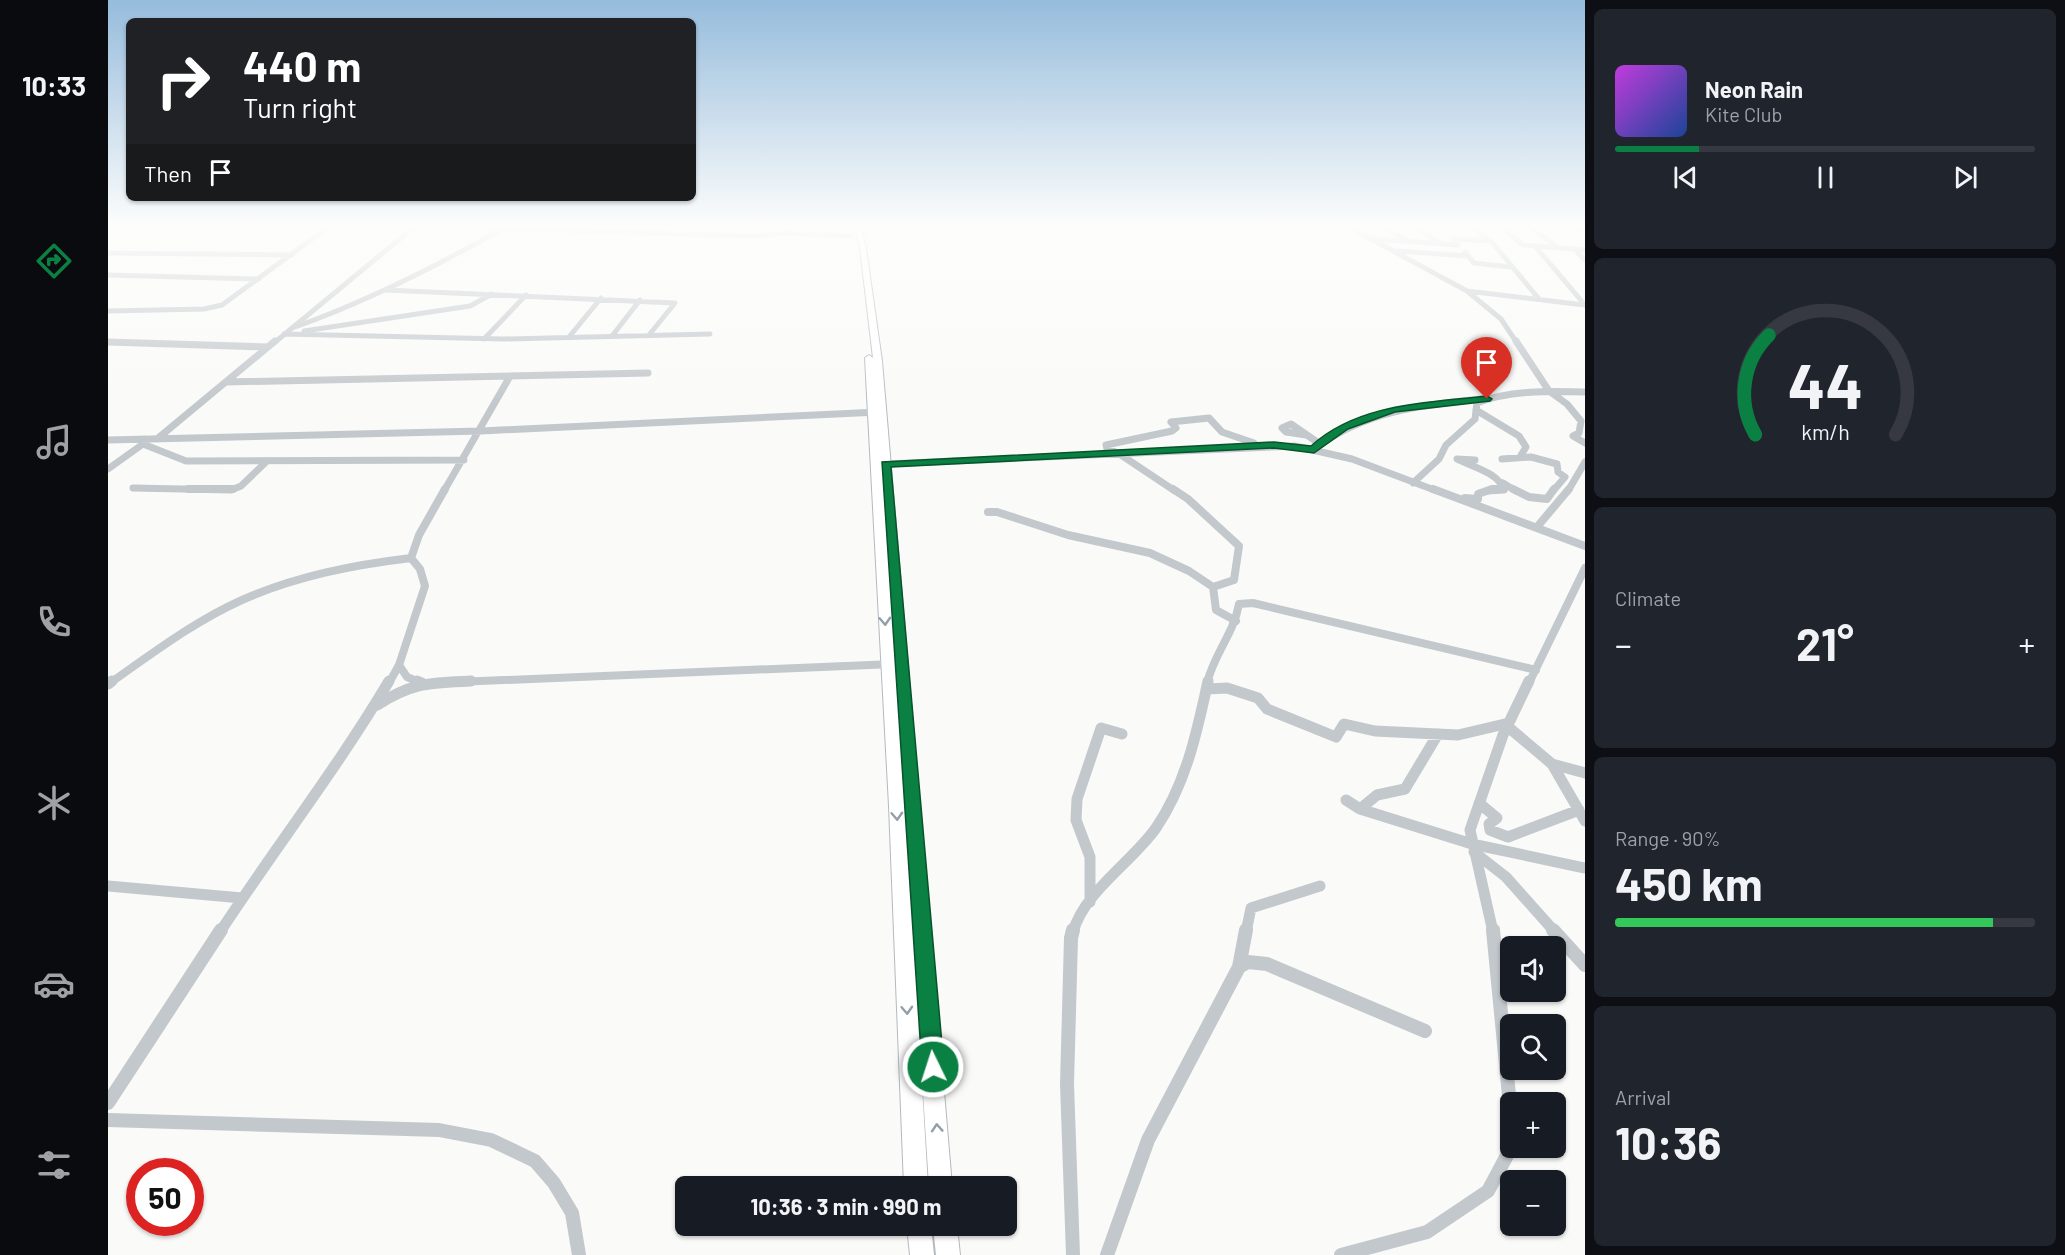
<!DOCTYPE html>
<html lang="en">
<head>
<meta charset="utf-8">
<style>
  body { margin:0; font-family:Barlow,sans-serif; background:#20242c; color:#f1f3f6; height:100vh; display:flex; flex-direction:column; font-size:22px; white-space:nowrap }
  * { box-sizing:border-box; margin:0 }
  p { font-size:20px; color:#9ea1a6 }
  .icon { flex:none; width:33px; height:33px; fill:none; stroke:currentColor; stroke-width:2; stroke-linecap:round; stroke-linejoin:round }
  .map { position:relative; flex:1; overflow:hidden }
  .sheet { display:flex; flex-direction:column; gap:9px; padding:9px; background:#0d0f14; width:480px }
  .sheet>* { flex:none }
  .top-card { position:absolute; left:18px; top:18px; width:570px; height:183px; border-radius:9px; box-shadow:0 2px 4px #0004; background:#202124; color:#fff; overflow:hidden }
  .buttons { position:absolute; left:1392px; top:936px; display:grid; gap:12px }
  .buttons a { display:grid; place-items:center; width:66px; height:66px; border-radius:9px; background:#171b24; box-shadow:0 2px 4px #0004; font-size:30px }
  .speed { position:absolute; left:18px; top:1158px; display:flex; gap:12px; font-size:30px; font-weight:700; text-align:center }
  .speed>* { display:grid; place-content:center; width:78px; height:78px; border-radius:50%; background:#171b24; box-shadow:0 2px 4px #0004; line-height:1 }
  .speed .limit { border:9px solid #d22; background:#fff; color:#111 }
  .pin { position:absolute; display:grid; place-items:center; width:51px; height:51px; color:#fff; margin:-62px -26px; border-radius:50% 50% 50% 0; rotate:-45deg; box-shadow:0 0 6px #0007 }
  .pin .icon { rotate:45deg }
  .me { position:absolute; width:66px; margin:-33px; rotate:356deg; stroke-linejoin:round; filter:drop-shadow(0 0 4px #0008) }
  .turn { display:flex; align-items:center; gap:21px; height:126px; padding:0 18px; font-size:27px }
  .turn .icon { width:78px; height:78px; stroke-width:2.5 }
  .turn b { display:block; font-size:42px; line-height:51px }
  .then { display:flex; align-items:center; height:57px; padding:0 18px; background:#0003; gap:12px; font-size:22px }
  .big { font-size:45px; font-weight:700; line-height:1.1 }
  .sheet .card { flex:1; display:flex; flex-direction:column; justify-content:center; gap:9px; min-width:0; padding:0 21px; border-radius:9px; background:#20242c }
  .sheet .dial { align-items:center; gap:0 }
  .dial svg { height:156px; overflow:visible; fill:none; stroke:#363941; stroke-width:7; stroke-linecap:round; text-anchor:middle }
  .dial text { fill:#f1f3f6; stroke:none }
  .song { display:flex; align-items:center; gap:18px }
  .cover { width:72px; height:72px; border-radius:9px; background:linear-gradient(135deg,hsl(290 70% 55%),hsl(220 70% 35%)) }
  .played { height:6px; border-radius:3px; background:linear-gradient(90deg,#0b8043 20%,#363941 20%) }
  .keys { display:flex; justify-content:space-around; direction:ltr }
  .heat { display:flex; justify-content:space-between; align-items:center; font-size:33px; direction:ltr }
  .charge { height:9px; border-radius:4px; background:linear-gradient(90deg,#34c759 90%,#363941 0) }
  .trip { position:absolute; left:567px; top:1176px; width:342px; height:60px; border-radius:9px; background:#171b24; box-shadow:0 2px 4px #0004; font-weight:700; line-height:60px; text-align:center }
  main { display:flex; flex:1; min-height:0 }
  .dock { display:flex; flex-direction:column; width:108px; justify-content:space-around; align-items:center; background:#090b0e; color:#9ea1a6 }
  .dock .icon { width:42px; height:42px }
  .dock .current { color:#0b8043 }
  .dock b { font-size:27px; color:#f1f3f6 }
  .map>svg:first-child { display:block }
  .lines { fill:none; stroke-linecap:round; stroke-linejoin:round }
  .secondary-casing { stroke:#b3babf; stroke-width:2 }
  .street-far4 { stroke:#c3c8cc; stroke-width:5 }
  .street-far3 { stroke:#c3c8cc; stroke-width:7 }
  .street-far2 { stroke:#c3c8cc; stroke-width:8 }
  .street-far1 { stroke:#c3c8cc; stroke-width:11 }
  .street { stroke:#c3c8cc; stroke-width:14 }
  .secondary { fill:#fff; fill-rule:evenodd }
  .oneway { stroke:#939fa8 }
  .route { fill:#0b8043; stroke:#07532c; stroke-width:1.5 }
</style>
</head>
<body>
<main>
<nav class="dock">
<b>10:33</b>
<svg class="icon current" aria-label="directions" viewBox="0 0 24 24"><path d="M12 3l9 9-9 9-9-9zM9 14v-3h6M13 9l2 2-2 2"/></svg>
<svg class="icon" aria-label="music" viewBox="0 0 24 24"><path d="M9 18V5l10-2v13"/><circle cx="6" cy="18" r="3"/><circle cx="16" cy="16" r="3"/></svg>
<svg class="icon" aria-label="phone" viewBox="0 0 24 24"><path d="M5 4h4l2 5-3 2q2 4 5 5l2-3 5 2v4C11 20 4 13 5 4z"/></svg>
<svg class="icon" aria-label="climate" viewBox="0 0 24 24"><path d="M12 3v18M4 7l16 10M4 17L20 7"/></svg>
<svg class="icon" aria-label="car" viewBox="0 0 24 24"><path d="M5 17H2v-5l4-1 3-4h7l3 4 3 1v5h-3M9 17h6M6 11h13"/><circle cx="7" cy="17" r="2"/><circle cx="17" cy="17" r="2"/></svg>
<svg class="icon" aria-label="filters" viewBox="0 0 24 24"><path d="M4 7h16M4 17h16"/><circle cx="9" cy="7" r="2"/><circle cx="15" cy="17" r="2"/></svg>
</nav>
<div class="map">
<svg width="1477" height="1255" viewBox="0 0 1477 1255">
  <rect width="100%" height="100%" fill="#fafaf8"/>
  <g class="lines">
    <defs>
      <path id="secondary" d="M747 228H753L758 248 774 361 844 1186H821L808 984 820 1186H796L781 806 757 358 761 355 765 358 752 248Z
        M799 1226H823L826 1255H802Z
        M825 1226H849L852 1255H828Z"/>
    </defs>
    <use href="#secondary" class="secondary-casing"/>
    <path class="street-far4" d="M370 228 647 236 677 233 743 236
      M1243 228 1359 291 1393 319 1409 343
      M1278 228 1298 240
      M1310 228 1332 243
      M1394 228 1415 245 1477 250
      M1424 228 1449 247
      M1463 228 1475 229
      M1266 239 1350 245
      M1346 239 1383 241 1365 228
      M1383 241 1431 299
      M1427 246 1477 305
      M1466 249 1477 260
      M1290 251 1360 256
      M1357 252 1366 263 1403 267
      M0 253 184 255
      M0 275 151 279
      M277 290 567 303 541 335
      M1359 291 1477 305
      M0 311 96 309 114 305 219 228
      M187 327C260 301 327 267 394 229
      M196 331 362 306 384 294
      M176 334 396 339 602 334
      M504 336 532 300
      M461 337 493 298
      M376 339 418 295
      M0 342 28 343
      M166 343 305 228"/>
    <path class="street-far3" d="M1408 341 1441 391 1459 404 1473 421 1471 433 1465 436 1477 443
      M0 342 160 347
      M118 382 540 373
      M1368 410 1411 436 1418 447 1412 457
      M1198 435 1178 432 1174 428 1183 424 1212 444
      M36 439 35 444 78 461 356 460
      M49 439 167 341
      M0 440 373 431 771 412
      M1206 449C1256 411 1313 405 1373 399
      M1394 459 1423 457 1449 464 1450 472 1457 477 1445 491
      M1367 460 1349 459C1364 467 1390 472 1396 490L1379 491
      M778 464 1187 446 1244 459 1329 491
      M0 469 35 444
      M1305 483 1331 459 1338 445 1367 419 1369 403C1402 390 1442 391 1477 392
      M1395 483 1408 491
      M25 488 123 490 133 486 158 462
      M336 491 401 378
      M1067 491 1010 453 999 449 998 445 1064 431 1068 428 1063 422 1101 418 1114 432 1146 443
      M1460 491 1477 462"/>
    <path class="street-far2" d="M80 489H125
      M1065 489 1080 499 1131 546 1126 580 1105 587
      M1325 489 1477 546
      M1385 489H1396
      M1405 489 1421 497 1439 499 1446 489
      M1357 498 1370 499V494L1384 489
      M880 512H889L960 535 1042 553 1081 571 1105 587 1108 610 1128 621
      M1429 527 1461 489
      M291 665 299 677 313 683
      M2 683C45 653 87 621 134 600 188 576 245 565 303 558
      M281 683 291 665 317 586 312 569 303 558 311 535 337 489
      M325 683 786 664
      M1099 683C1106 654 1126 633 1131 604L1145 603 1428 670
      M1421 683 1477 568"/>
    <path class="street-far1" d="M309 681 314 683
      M0 684 4 681
      M1099 689 1119 688 1150 698 1159 709 1228 737 1236 724 1267 731 1350 735 1401 723
      M269 705C305 682 321 683 363 681
      M1399 726 1444 764 1477 773
      M1444 764 1477 821
      M1238 800 1252 809 1269 795 1297 789 1330 734
      M1371 803 1389 818 1381 824 1382 830 1400 837 1471 810
      M1252 809 1364 844 1477 868
      M1366 852 1398 877 1447 932
      M0 886 134 898
      M982 902V857L968 820 969 799 993 728 1014 734
      M112 932C167 848 230 767 281 681
      M965 932C976 892 1024 862 1048 828 1078 784 1089 732 1100 681
      M1138 932 1143 908 1212 886
      M1385 932 1362 830 1395 735 1421 681"/>
    <path class="street" d="M1385 930 1402 1106
      M1445 930 1477 965
      M1131 967 1138 930
      M0 1103 113 930
      M0 1120 331 1130 383 1140 427 1161 446 1183 464 1213 471 1255
      M965 1255 959 1084 963 938 965 930
      M999 1255 1040 1140 1131 967 1140 962 1159 964 1317 1031
      M1233 1255 1319 1232 1380 1191 1403 1148"/>
    <use href="#secondary" class="secondary"/>
  </g>
  <defs><path id="oneway-chevron" d="M-2-3.5L2.5 0L-2 3.5" fill="none" stroke-width="1.6" stroke-linecap="round" stroke-linejoin="round" transform="scale(1.5)"/></defs>
  <g class="oneway">
    <use href="#oneway-chevron" transform="translate(777 621) rotate(87)"/>
    <use href="#oneway-chevron" transform="translate(789 816) rotate(87)"/>
    <use href="#oneway-chevron" transform="translate(799 1010) rotate(87)"/>
    <use href="#oneway-chevron" transform="translate(829 1128) rotate(-94)"/>
  </g>
  <linearGradient id="sky" x2="0" y2="1"><stop stop-color="#96bcdc"/><stop offset="0.56" stop-color="#fdfdfc"/><stop offset="1" stop-color="#fdfdfc" stop-opacity="0"/></linearGradient>
  <rect width="1477" height="404" fill="url(#sky)"/>
  <path class="route" d="M1379 396 1384 399 1382 401 1287 412 1240 429 1206 453 1166 448 783 467 836 1067 832 1075 825 1078 817 1075 814 1067 774 462 1166 442 1203 446C1250 403 1319 403 1379 396Z"/>
</svg>
<div class="buttons">
<a><svg class="icon" aria-label="sound" viewBox="0 0 24 24"><path d="M4 9h4l5-4v14l-5-4H4zM17 9q2 3 0 6"/></svg></a>
<a><svg class="icon" aria-label="search" viewBox="0 0 24 24"><circle cx="10" cy="10" r="6"/><path d="M15 15l6 6"/></svg></a>
<a>+</a>
<a>−</a>
</div>
<div class="speed"><div class="limit">50</div></div>
<div class="pin" style="left:1379px;top:399px;background:#d93025"><svg class="icon" aria-label="arrive" viewBox="0 0 24 24"><path d="M6 21V4h12l-3 4 3 4H6"/></svg></div>
<svg class="me" style="left:825px;top:1067px" viewBox="-20 -20 40 40"><circle r="17" fill="#0b8043" stroke="#fff" stroke-width="3"/><path d="M0-11L8 9 0 5-8 9z" fill="#fff"/></svg>
<div class="trip">10:36 · 3 min · 990 m</div>
<div class="top-card">
<div class="turn"><svg class="icon" aria-label="right" viewBox="0 0 24 24"><path d="M7 20v-9h11M14 6l5 5-5 5"/></svg><div><b>440 m</b>Turn right</div></div>
<div class="then">Then<svg class="icon" aria-label="arrive" viewBox="0 0 24 24"><path d="M6 21V4h12l-3 4 3 4H6"/></svg></div>
</div>
</div>
<section class="sheet">
<div class="card">
<div class="song"><i class="cover"></i><div><b>Neon Rain</b><p>Kite Club</p></div></div>
<div class="played"></div>
<div class="keys"><svg class="icon" aria-label="previous" viewBox="0 0 24 24"><path d="M18 5L8 12l10 7zM5 5v14"/></svg><svg class="icon" aria-label="pause" viewBox="0 0 24 24"><path d="M8 5v14M16 5v14"/></svg><svg class="icon" aria-label="next" viewBox="0 0 24 24"><path d="M6 5l10 7-10 7zM19 5v14"/></svg></div>
</div>
<div class="card dial"><svg viewBox="0 0 100 80">
<path d="M14 69A42 42 0 1 1 86 69"/>
<path d="M14 69A42 42 0 0 1 21 18" stroke="#0b8043"/>
<text x="50" y="56" font-size="32" font-weight="700">44</text>
<text x="50" y="72" font-size="11">km/h</text>
</svg></div>
<div class="card"><p>Climate</p>
<div class="heat"><a>−</a><b class="big">21°</b><a>+</a></div>
</div>
<div class="card"><p>Range · 90%</p><b class="big">450 km</b><div class="charge"></div></div>
<div class="card"><p>Arrival</p><b class="big">10:36</b></div>
</section>
</main>
</body>
</html>
